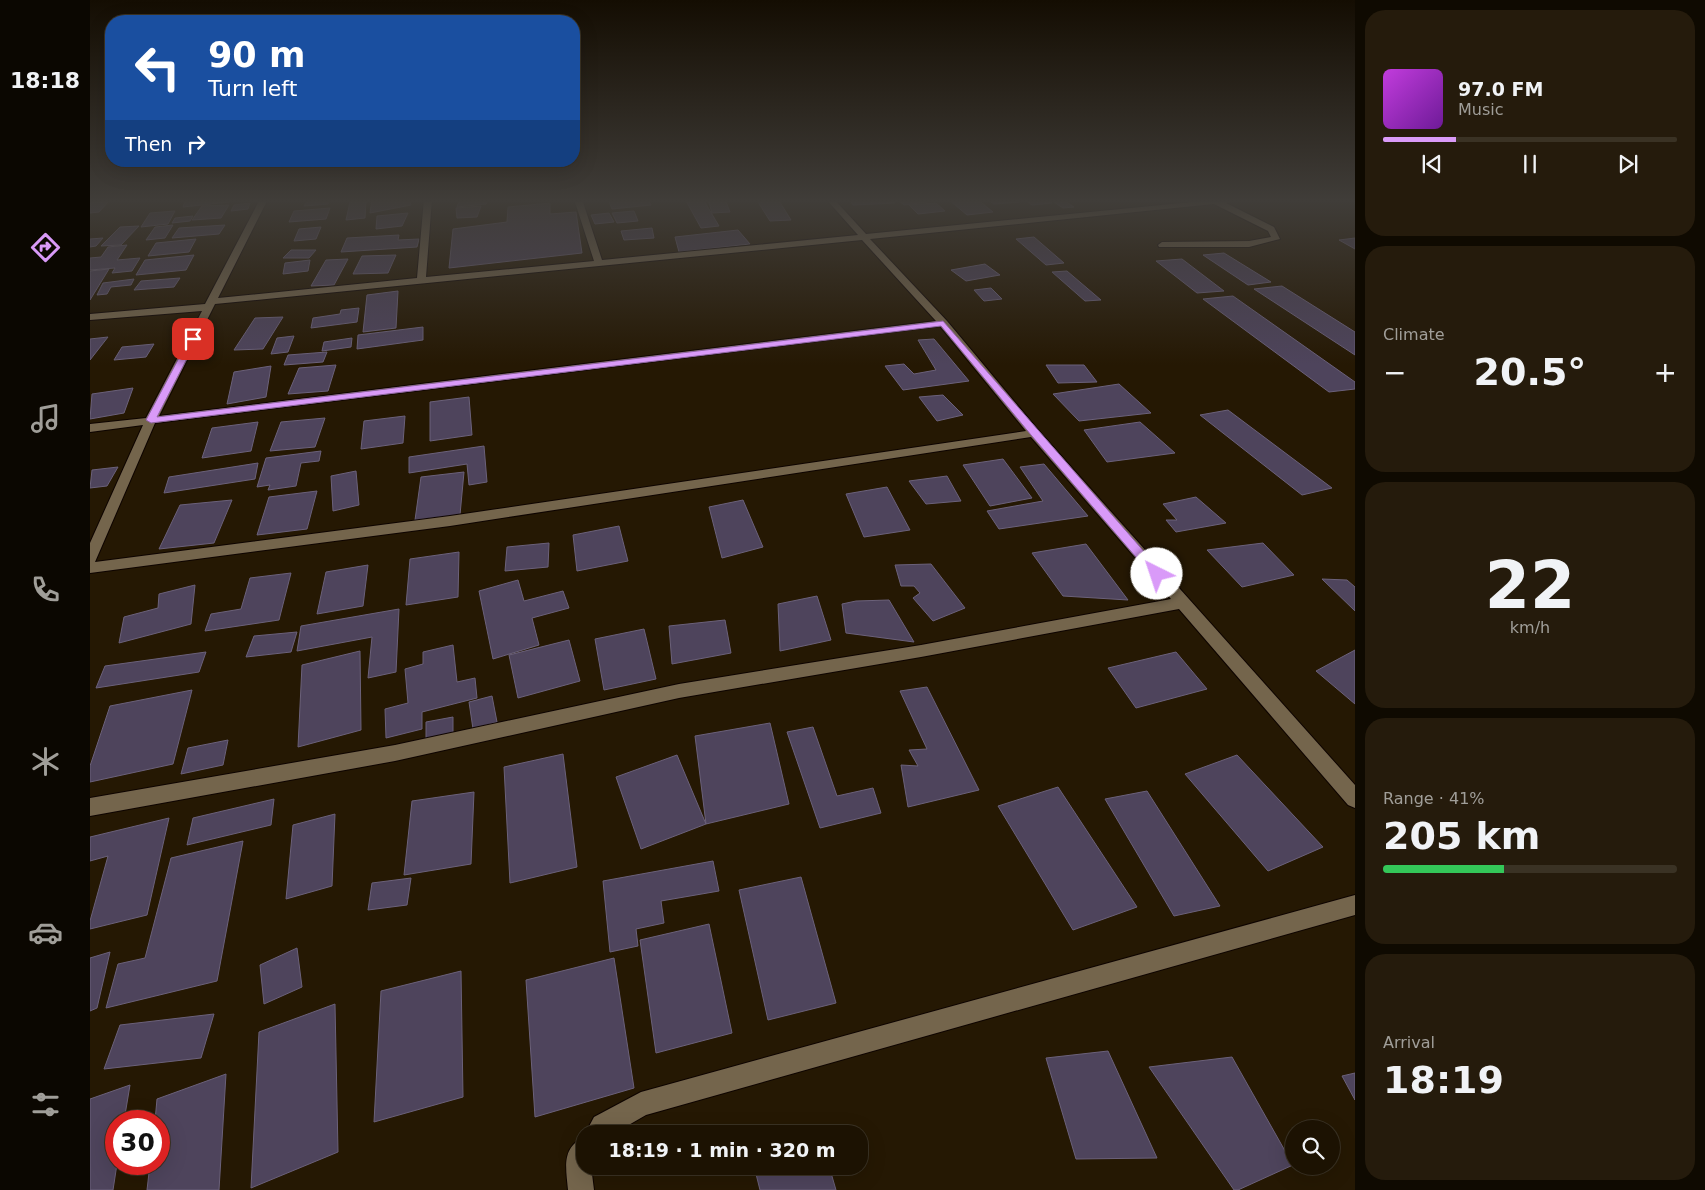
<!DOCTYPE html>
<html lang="en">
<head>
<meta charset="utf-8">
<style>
  body { margin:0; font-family:"DejaVu Sans",sans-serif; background:#251b0c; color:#f1f3f6; height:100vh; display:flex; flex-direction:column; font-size:19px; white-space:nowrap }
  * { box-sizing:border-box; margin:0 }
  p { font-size:16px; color:#a09e99 }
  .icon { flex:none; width:28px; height:28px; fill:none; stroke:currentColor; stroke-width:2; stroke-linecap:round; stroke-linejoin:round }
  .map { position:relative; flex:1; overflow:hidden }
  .sheet { display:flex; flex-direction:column; gap:10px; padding:10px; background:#0f0a01; width:350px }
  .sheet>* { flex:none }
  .banner { position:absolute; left:15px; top:15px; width:475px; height:152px; border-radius:20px; box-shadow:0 5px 20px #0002,0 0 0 1px #3a3224; background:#1a4fa0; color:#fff; overflow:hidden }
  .controls { position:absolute; left:1195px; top:1120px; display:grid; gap:10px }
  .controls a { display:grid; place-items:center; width:55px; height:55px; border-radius:50%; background:#1c1202; box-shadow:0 5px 20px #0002,0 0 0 1px #3a3224; font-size:25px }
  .speed { position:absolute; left:15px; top:1110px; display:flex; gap:10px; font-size:25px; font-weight:700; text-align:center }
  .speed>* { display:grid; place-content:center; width:65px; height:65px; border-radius:50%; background:#1c1202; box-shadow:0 5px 20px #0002,0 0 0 1px #3a3224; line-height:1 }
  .speed .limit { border:8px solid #d22; background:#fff; color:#111 }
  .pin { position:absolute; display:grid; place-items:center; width:42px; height:42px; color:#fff; margin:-21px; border-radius:10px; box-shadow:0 2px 8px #0006 }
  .me { position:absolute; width:55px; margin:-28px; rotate:319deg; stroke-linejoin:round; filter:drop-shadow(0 0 4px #0008) }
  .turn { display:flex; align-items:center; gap:18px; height:105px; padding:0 20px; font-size:22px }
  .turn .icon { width:65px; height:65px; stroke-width:2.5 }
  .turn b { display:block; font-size:35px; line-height:42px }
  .then { display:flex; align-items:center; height:48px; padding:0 20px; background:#0003; gap:10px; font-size:19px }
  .big { font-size:38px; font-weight:600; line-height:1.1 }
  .sheet .card { flex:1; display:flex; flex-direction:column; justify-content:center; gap:8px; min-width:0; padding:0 18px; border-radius:20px; background:#251b0c }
  .sheet .dial { align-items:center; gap:0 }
  .dial b { font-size:65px; line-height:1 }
  .song { display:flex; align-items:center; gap:15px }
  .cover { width:60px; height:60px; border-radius:8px; background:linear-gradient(135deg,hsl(290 70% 55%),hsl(280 70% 35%)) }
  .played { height:5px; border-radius:2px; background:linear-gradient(90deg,#d99af8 25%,#3a3224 25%) }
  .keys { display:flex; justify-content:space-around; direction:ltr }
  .heat { display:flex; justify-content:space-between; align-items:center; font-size:28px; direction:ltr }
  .charge { height:8px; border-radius:4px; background:linear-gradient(90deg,#34c759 41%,#3a3224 0) }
  .trip { position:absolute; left:486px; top:1125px; width:292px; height:50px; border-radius:20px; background:#1c1202; box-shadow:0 5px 20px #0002,0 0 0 1px #3a3224; font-weight:600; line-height:50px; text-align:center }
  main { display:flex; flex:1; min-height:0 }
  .tab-bar { display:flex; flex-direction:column; width:90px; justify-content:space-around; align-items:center; background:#0b0701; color:#a09e99 }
  .tab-bar .icon { width:35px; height:35px }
  .tab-bar .selected { color:#d99af8 }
  .tab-bar b { font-size:22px; color:#f1f3f6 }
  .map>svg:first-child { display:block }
  .building { fill:#4e445c; stroke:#6b617a }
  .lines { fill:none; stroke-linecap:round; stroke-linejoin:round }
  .lane-casing { stroke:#0e0400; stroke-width:2 }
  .street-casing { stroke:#0e0400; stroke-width:2 }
  .lane { fill:#74654c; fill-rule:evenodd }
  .street { fill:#74654c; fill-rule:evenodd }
  .route { fill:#d99af8; stroke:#8d64a1 }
</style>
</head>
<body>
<main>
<nav class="tab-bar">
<b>18:18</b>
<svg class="icon selected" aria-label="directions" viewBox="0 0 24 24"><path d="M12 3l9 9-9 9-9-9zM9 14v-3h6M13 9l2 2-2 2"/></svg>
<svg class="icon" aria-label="music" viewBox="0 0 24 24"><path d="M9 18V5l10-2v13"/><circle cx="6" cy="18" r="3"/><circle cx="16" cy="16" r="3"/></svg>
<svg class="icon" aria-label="phone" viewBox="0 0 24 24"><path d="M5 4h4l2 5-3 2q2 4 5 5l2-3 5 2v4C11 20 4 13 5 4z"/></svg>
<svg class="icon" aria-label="climate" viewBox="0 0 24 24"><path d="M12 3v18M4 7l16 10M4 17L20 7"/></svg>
<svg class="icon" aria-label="car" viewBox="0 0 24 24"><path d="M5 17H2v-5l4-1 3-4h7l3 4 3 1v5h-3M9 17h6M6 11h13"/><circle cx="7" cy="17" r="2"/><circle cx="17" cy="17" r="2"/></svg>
<svg class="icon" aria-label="filters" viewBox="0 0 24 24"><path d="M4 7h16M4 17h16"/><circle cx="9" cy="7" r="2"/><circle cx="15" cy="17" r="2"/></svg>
</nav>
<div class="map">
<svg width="1265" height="1190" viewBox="0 0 1265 1190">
  <rect width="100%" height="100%" fill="#251803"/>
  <path class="building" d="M96 199H140L139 202 93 207Z
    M218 199H241L238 204 214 206Z
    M282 199H319L321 205 280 213Z
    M370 199H399L396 204 367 207Z
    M518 199H558L561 205 522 209Z
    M595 199H613L629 226 611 228Z
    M618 199H635L640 212 622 213Z
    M666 199H688L701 220 680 221Z
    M759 199H801L805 203 763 205Z
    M807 199H851L852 200 814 205Z
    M858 199H887L903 212 877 215Z
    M897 199H925L929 202 904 204Z
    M934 199H956L962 203 942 205Z
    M959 199H972L984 207 973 208Z
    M276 200 275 218 256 220 260 202Z
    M19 201 9 212 0 213V203Z
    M160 203 158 209 141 211 144 205Z
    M460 203V214L486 212 492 253 359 268 363 229 417 222 418 207Z
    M846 203 855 211 828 214 819 205Z
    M139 205 131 218 102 220 112 206Z
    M391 206 387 217 367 218 366 208Z
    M240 208 236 219 199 222 204 211Z
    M85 211 78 224 51 227 60 213Z
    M544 211 548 221 527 223 522 213Z
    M318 213 312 226 286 229 287 216Z
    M519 213 524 222 505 224 501 215Z
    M103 216 100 221 82 223 85 218Z
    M83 225 75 238 56 240 65 227Z
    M135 225 129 234 82 238 89 228Z
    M49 226 31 245 11 246 30 227Z
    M231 227 226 239 204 241 209 229Z
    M562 228 564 238 534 240 531 231Z
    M648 230 660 244 589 252 585 237Z
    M309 235 308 240 329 239 327 247 251 252 257 238Z
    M944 237 974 263 956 265 926 239Z
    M13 238 6 246 0 247V239Z
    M1265 238V249L1249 240Z
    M106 239 99 252 58 256 66 243Z
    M37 245 27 260 50 258 42 271 22 273 25 268 0 270V258L11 257 18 247Z
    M201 250H226L219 258H193Z
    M1134 253 1181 282 1158 285 1113 255Z
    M104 255 96 270 46 275 55 260Z
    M306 255 298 273 263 274 272 256Z
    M258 259 244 285 221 286 236 260Z
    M1092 259 1134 291 1107 293 1066 261Z
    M220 260 218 271 193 274 195 263Z
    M895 264 910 275 876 281 861 270Z
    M19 269 0 300V271Z
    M977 271 1011 300 995 301 962 272Z
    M90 278 84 287 44 290 51 281Z
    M44 279 41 285 21 287 17 294 7 295 13 283Z
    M1192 286 1265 332V355L1164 289Z
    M901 288 912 299 894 301 884 290Z
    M308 291 306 328 273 332 277 295Z
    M1143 296 1265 382V389L1239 392 1113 299Z
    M269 308 267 322 221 328 223 318 250 314 251 310Z
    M193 317 173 349 144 350 165 318Z
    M333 327V340L267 349 268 335Z
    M204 336 198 352 181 354 187 338Z
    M18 337 0 360V339Z
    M262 338 261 347 232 351 234 342Z
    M844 339 879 381 813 390 795 366 814 364 824 374 846 370 828 340Z
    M64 344 56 357 24 360 32 347Z
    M237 352 233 362 194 365 198 355Z
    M246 365 238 391 198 394 209 368Z
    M956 365H994L1007 382 968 383Z
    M181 366 176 397 137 404 144 372Z
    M1029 384 1061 413 989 421 963 394Z
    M43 388 34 413 0 419 2 394Z
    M853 395 873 415 847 421 829 397Z
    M379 397 382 435 340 441V402Z
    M1138 410 1242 488 1212 495 1110 415Z
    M315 416 313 443 271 449 274 421Z
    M235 418 225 447 180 451 191 422Z
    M168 422 161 451 112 458 122 428Z
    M1050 422 1085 453 1017 462 994 430Z
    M394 446 397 482 379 485 377 464 319 473V457Z
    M231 451 229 461 211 463 206 486 178 490 180 485 167 487 176 458Z
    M913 459 942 498 900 506 873 465Z
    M168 463 165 479 74 493 79 477Z
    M954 464 998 516 909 529 897 511 953 501 930 467Z
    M28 467 17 486 0 488 2 470Z
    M266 471 269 505 243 511 241 476Z
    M374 472 370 515 325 520 331 477Z
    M857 476 871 501 836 504 819 481Z
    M797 487 820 530 774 537 756 494Z
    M227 491 217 529 167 535 179 497Z
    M1106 497 1136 523 1086 532 1076 520H1087L1073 504Z
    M142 500 124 543 69 549 90 505Z
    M653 500 673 547 632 558 619 507Z
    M529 526 538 561 487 571 483 535Z
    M459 543 458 567 415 571 417 547Z
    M1173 543 1204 575 1152 587 1117 550Z
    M996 544 1038 600 973 596 942 553Z
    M369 552 368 597 316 605 320 559Z
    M841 564 875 608 843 621 823 598 830 593 824 586H811L805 565Z
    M278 565 273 606 227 614 236 572Z
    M201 573 189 620 115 631 121 614 151 609 160 578Z
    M1232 579 1257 580 1265 587V611Z
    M428 580 434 601 473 591 479 608 442 618 449 645 403 659 389 591Z
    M105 585 101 624 29 643 34 617 68 608 69 594Z
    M727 596 741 640 690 651 688 604Z
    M799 600 824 642 756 633 752 604 766 601Z
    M309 609 306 672 278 678 282 637 207 651 211 626Z
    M635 620 641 653 582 664 579 626Z
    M554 629 566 679 514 690 505 639Z
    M207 632 201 652 156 657 164 636Z
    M479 640 490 681 428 698 419 655Z
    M363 645 367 682 385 678 387 698 332 712V729L296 738 295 709 318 703 315 669 333 664V652Z
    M1265 650V704L1226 671Z
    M270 651 271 730 208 747 212 665Z
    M116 652 109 672 6 688 15 666Z
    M1086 652 1117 689 1046 708 1018 668Z
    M837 687 889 790 818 807 811 765 828 766 819 750 837 749 810 691Z
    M102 690 83 764 0 782V766L20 706Z
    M402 696 407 722 383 729 379 702Z
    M363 717V735L336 741V722Z
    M680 723 699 804 616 824 605 736Z
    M723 727 747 796 783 788 791 813 730 828 697 732Z
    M138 740 133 765 91 774 98 748Z
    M473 754 487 867 420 883 414 767Z
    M587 755 616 824 551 849 526 777Z
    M1147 755 1233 847 1178 871 1095 774Z
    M968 787 1047 907 983 930 908 806Z
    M1057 791 1130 906 1084 916 1015 799Z
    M384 792 381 864 314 875 322 801Z
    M184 799 181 825 97 845 103 818Z
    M245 814 242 886 196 899 203 825Z
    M79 818 57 915 0 929V921L18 856 0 861V837Z
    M153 841 127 981 16 1008 28 964 55 958 81 858Z
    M623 861 629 891 571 901 574 923 546 929 548 946 520 952 513 881Z
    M711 877 746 1003 678 1020 649 890Z
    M321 878 317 905 278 910 282 883Z
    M619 924 642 1033 566 1053 550 940Z
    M207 948 212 987 174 1004 170 965Z
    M20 952 7 1008 0 1011V958Z
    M524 958 544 1088 445 1117 436 980Z
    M371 971 373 1097 284 1122 291 991Z
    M245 1004 248 1152 161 1188 169 1032Z
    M124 1014 111 1058 14 1069 30 1025Z
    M1018 1051 1067 1158 986 1159 956 1058Z
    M1142 1057 1203 1165 1148 1190H1144L1059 1067Z
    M1265 1073V1100L1252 1076Z
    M136 1074 129 1190H57L60 1164H69V1121H65L67 1099Z
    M40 1085 34 1121H26L27 1164 23 1190H0V1099Z
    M664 1166H739L746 1190H670Z"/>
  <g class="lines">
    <defs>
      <path id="lane" d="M1124 200H1130L1184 227 1190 239 1159 247H1069L1068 245 1072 242 1159 241 1181 237 1178 231 1124 204Z"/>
      <path id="street" d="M170 199H178L128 298 327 278 334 199H342L336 277 504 261 484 199H492L512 260 768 235 736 199H744L776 234 1133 199H1157L1153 201 780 239 857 321 948 430 1265 785V808L1258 805 1089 609 831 657 589 698 305 761 0 816V798L305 745 589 684 831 645 1081 599 941 437 360 526 0 573V543L53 425 0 432V424L56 418 112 311 0 320V314L115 304ZM772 240 846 321 69 416 125 304ZM850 326 936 431 360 516 5 562 65 423Z
        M1265 895V915L556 1115 523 1134H495L504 1117 551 1092Z
        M495 1137V1166H501L504 1190H478C476 1168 471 1147 495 1137Z"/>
    </defs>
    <use href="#lane" class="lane-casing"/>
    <use href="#street" class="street-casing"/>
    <use href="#lane" class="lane"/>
    <use href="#street" class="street"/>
  </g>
  <linearGradient id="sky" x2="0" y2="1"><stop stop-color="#140d02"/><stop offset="0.55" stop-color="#403d39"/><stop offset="1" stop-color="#403d39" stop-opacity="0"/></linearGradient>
  <rect width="1265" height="365" fill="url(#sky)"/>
  <path class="route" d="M853 321 1071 571V577H1063L941 435 851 326 61 423 56 420 99 339 103 337 107 339 67 417Z"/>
</svg>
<div class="controls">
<a><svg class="icon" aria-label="search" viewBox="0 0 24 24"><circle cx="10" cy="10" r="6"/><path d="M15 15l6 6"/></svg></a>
</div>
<div class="speed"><div class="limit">30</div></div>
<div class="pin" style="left:103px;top:339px;background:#d93025"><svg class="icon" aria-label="arrive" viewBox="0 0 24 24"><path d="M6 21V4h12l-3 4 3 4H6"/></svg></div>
<svg class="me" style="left:1067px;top:574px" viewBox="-20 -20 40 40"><circle r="19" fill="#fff"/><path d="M0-13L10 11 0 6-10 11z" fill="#d99af8"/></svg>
<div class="trip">18:19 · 1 min · 320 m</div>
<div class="banner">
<div class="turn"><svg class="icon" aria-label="left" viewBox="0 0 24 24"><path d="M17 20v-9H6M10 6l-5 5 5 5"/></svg><div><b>90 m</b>Turn left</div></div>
<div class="then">Then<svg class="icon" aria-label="right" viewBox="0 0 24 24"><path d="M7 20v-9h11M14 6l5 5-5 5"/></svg></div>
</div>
</div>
<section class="sheet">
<div class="card">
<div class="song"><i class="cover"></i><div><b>97.0 FM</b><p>Music</p></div></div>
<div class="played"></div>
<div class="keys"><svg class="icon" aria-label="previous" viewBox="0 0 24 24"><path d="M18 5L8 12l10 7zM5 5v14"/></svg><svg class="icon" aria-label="pause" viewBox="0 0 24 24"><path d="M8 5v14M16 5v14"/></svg><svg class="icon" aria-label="next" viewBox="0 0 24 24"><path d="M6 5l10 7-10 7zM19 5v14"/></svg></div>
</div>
<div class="card"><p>Climate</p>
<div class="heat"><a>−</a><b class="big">20.5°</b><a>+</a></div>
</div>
<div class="card dial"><b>22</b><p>km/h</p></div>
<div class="card"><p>Range · 41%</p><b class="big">205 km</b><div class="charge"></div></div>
<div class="card"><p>Arrival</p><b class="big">18:19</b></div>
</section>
</main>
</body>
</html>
